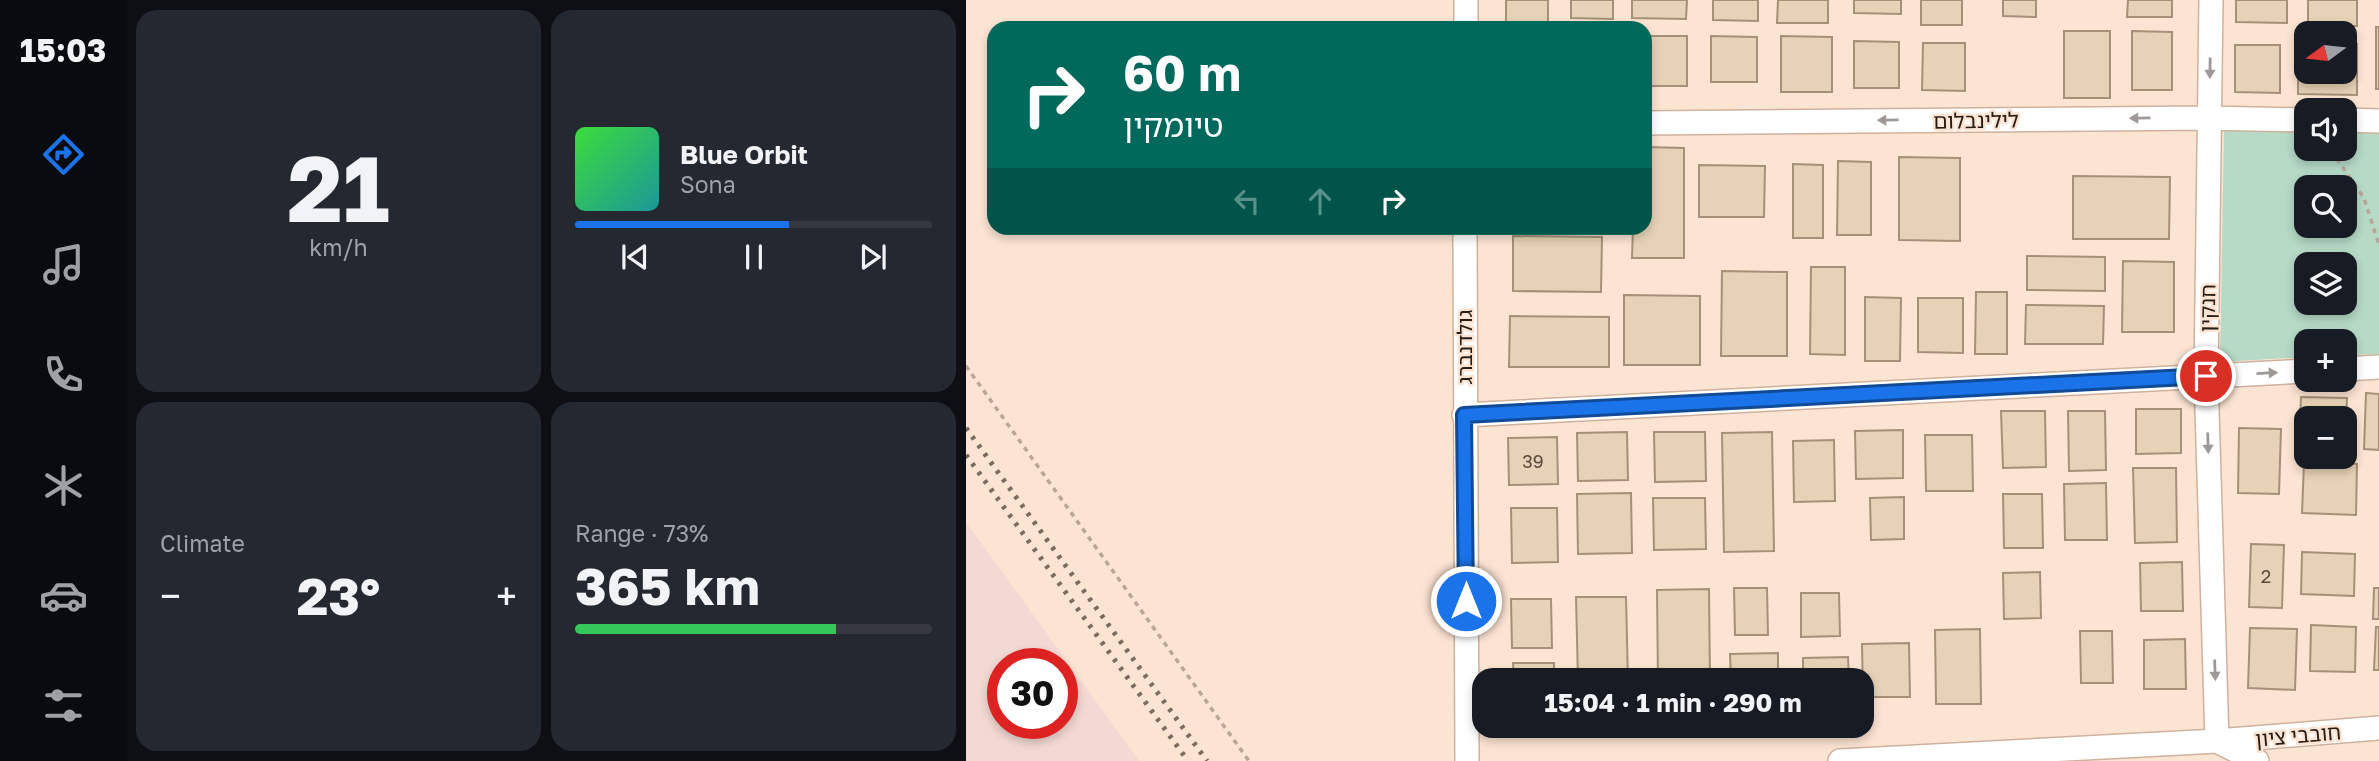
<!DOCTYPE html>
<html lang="en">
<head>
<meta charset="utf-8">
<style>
  body { margin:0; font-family:"Golos Text","Noto Sans Hebrew",sans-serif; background:#242831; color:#f1f3f6; height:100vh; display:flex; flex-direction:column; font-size:26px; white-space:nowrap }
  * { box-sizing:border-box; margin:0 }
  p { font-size:23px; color:#9ea1a6 }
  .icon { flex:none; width:38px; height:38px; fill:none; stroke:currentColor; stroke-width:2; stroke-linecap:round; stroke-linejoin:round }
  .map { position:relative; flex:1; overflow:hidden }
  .drawer { display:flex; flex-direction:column; gap:10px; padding:10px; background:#0d0f14; width:840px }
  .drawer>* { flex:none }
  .top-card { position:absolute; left:21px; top:21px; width:665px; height:214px; border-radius:21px; box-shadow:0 4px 10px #0003; background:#00695c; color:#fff; overflow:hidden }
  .needle { width:46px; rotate:255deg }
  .controls { position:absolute; left:1328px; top:21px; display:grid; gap:14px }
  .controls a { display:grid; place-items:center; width:63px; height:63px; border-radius:14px; background:#171b24; box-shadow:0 4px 10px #0003; font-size:35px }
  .speed { position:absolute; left:21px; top:648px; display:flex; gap:14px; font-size:35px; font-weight:700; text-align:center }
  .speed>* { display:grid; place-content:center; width:91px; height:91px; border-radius:50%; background:#171b24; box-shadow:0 4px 10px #0003; line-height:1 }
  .speed .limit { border:10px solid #d22; background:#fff; color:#111 }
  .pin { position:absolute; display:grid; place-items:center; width:60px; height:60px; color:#fff; margin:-30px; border:4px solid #fff; border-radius:50%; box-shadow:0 2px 7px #0007 }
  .me { position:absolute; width:77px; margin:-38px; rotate:0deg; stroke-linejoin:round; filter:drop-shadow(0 0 5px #0008) }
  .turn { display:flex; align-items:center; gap:24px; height:147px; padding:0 21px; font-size:32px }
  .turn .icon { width:91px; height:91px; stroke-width:2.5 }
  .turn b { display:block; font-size:49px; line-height:60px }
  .lanes { display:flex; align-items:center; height:66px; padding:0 21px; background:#0003; justify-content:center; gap:35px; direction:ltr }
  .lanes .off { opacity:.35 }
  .big { font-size:52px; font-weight:700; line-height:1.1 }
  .drawer .card { flex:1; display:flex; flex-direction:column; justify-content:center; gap:10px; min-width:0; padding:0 24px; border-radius:21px; background:#242831 }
  .drawer .dial { align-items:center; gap:0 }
  .dial b { font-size:91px; line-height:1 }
  .song { display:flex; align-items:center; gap:21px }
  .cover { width:84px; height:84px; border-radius:10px; background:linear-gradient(135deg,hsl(120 70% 55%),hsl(180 70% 35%)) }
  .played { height:7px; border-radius:4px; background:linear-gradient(90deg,#1a73e8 60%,#363941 60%) }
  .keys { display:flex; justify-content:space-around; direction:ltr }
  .heat { display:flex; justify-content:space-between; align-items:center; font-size:38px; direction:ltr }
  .charge { height:10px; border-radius:5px; background:linear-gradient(90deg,#34c759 73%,#363941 0) }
  .drawer .tiles { flex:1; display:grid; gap:10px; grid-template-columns:repeat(2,1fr) }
  .trip { position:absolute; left:506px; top:668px; width:402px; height:70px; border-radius:21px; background:#171b24; box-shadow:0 4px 10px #0003; font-weight:700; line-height:70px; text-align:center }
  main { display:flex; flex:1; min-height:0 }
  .tab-bar { display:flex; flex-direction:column; width:126px; justify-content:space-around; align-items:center; background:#090b0e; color:#9ea1a6 }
  .tab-bar .icon { width:49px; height:49px }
  .tab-bar .selected { color:#1a73e8 }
  .tab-bar b { font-size:32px; color:#f1f3f6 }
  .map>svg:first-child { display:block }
  .industrial { fill:#f3d9d3; fill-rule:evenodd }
  .green { fill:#b6dac6; fill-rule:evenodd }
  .building { fill:#e6d2b6; stroke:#a49177; stroke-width:2 }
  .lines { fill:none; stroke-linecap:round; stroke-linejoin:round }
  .street-casing { stroke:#ceb29d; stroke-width:26 }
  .path { stroke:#baa698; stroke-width:3.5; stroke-dasharray:5 5; stroke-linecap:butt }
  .street { stroke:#fff; stroke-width:23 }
  .rail { stroke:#7c6c60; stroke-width:5; stroke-dasharray:3.5 7; stroke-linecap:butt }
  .oneway { fill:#9e9996 }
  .route-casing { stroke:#114b97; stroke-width:18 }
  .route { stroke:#1a73e8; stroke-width:12 }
  .labels { text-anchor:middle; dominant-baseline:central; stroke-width:5; stroke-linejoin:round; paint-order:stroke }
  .number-label { font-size:18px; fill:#584a3d }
  .street-label { font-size:21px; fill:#281d15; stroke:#fce4d3 }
</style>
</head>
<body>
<main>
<nav class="tab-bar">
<b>15:03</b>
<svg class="icon selected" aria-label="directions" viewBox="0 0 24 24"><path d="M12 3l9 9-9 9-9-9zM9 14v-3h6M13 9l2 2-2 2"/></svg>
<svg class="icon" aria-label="music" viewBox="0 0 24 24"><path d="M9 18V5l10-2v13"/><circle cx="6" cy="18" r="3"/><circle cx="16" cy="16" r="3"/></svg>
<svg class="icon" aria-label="phone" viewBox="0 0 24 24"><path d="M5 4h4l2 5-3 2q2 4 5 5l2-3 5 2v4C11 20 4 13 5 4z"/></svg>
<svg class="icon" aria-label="climate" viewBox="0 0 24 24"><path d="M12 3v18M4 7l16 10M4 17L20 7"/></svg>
<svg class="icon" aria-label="car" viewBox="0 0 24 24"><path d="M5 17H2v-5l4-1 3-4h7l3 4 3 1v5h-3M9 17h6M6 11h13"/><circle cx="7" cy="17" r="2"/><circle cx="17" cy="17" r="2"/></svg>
<svg class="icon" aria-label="filters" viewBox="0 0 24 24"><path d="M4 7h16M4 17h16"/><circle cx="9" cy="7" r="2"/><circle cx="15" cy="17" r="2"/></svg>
</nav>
<section class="drawer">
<div class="tiles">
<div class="card dial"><b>21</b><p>km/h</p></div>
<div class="card">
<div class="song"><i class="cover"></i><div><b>Blue Orbit</b><p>Sona</p></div></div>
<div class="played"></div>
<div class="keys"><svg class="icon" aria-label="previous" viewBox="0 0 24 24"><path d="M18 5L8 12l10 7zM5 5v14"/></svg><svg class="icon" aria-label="pause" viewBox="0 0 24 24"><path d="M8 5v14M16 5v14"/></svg><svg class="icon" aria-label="next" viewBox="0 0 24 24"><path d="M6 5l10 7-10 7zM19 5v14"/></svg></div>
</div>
<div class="card"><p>Climate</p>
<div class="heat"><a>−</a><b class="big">23°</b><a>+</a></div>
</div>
<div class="card"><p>Range · 73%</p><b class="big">365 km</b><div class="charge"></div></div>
</div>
</section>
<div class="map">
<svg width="1413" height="761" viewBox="0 0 1413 761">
  <rect width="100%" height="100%" fill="#fce4d3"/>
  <path class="industrial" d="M0 522 173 761H0ZM96 663V723H37V663Z"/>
  <path class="green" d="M1258 127 1340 128V149H1379V129L1413 130V354L1379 355V341H1340V357L1254 362ZM1340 187H1379V226H1340ZM1340 264H1379V303H1340Z"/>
  <path class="building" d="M540 0H582V26L540 25Z
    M605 0H647V19L605 18Z
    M666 0H721L720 19 666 18Z
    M747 0H792V21L747 20Z
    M812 0H862V23H811Z
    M888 0H935V14L888 13Z
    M955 0H996V25H955Z
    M1037 0H1070V17L1037 16Z
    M1162 0H1206V17H1161Z
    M1270 0H1321V23L1270 22Z
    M1342 0H1391V26H1342Z
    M1410 27H1413V89H1410Z
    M1098 31H1144V98H1098Z
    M1166 31 1206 32V90H1166Z
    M679 36H721V86H679Z
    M745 36 791 37V82H745Z
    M815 36 866 37V92H815Z
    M888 41 933 42V88H888Z
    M957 43H999V91L956 90Z
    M1332 43H1340V72H1379V44H1391V95L1332 94Z
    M1269 45H1314V93L1269 92Z
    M679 147 718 148V258H666L667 228H679Z
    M933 157 994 158V241L933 240Z
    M872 161 905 162V235H871Z
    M827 164 857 165V238H827Z
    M733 165 799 166 798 217H733Z
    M1107 176 1204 177 1203 239H1107Z
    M547 236 636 237 635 292 547 291Z
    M1061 256 1139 257V291L1061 290Z
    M1157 261 1208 262V332H1156Z
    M845 267H879V355L844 354Z
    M756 271 821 272V356H755Z
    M1010 292H1041V354H1009Z
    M658 295 734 296V365H658Z
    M899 297 935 298 934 361H899Z
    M952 298H997V353L952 352Z
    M1060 305 1138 306 1137 344H1059Z
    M544 316 643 317V367H543Z
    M1400 393 1413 394V450L1398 449Z
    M1335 397 1381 398 1379 445V418H1340V444H1333Z
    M1170 409H1215V453L1170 454Z
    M1035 411H1079L1080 467 1037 468Z
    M1102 411H1139L1140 470 1103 471Z
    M1273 428 1315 429 1313 494 1272 493Z
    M937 430V478L890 479 889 431Z
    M661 432 662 480 612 481 611 433Z
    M688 432H739L740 481 689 482Z
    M806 432 808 551 758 552 756 433Z
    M959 435H1006L1007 491H960Z
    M591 437 592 484 543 485 542 438Z
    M868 440 869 501 828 502 827 441Z
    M1338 462 1391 464 1390 515 1336 513Z
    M1167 468H1210L1211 542 1169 543Z
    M1140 483 1141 540H1099L1098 484Z
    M665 493 666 553 612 554 611 494Z
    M1037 494H1076L1077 548H1038Z
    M938 497V539L905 540 904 498Z
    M687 498H739L740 549 688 550Z
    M545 508H591L592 562 546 563Z
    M1285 544 1318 545 1316 608 1283 607Z
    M1336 552 1389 554 1388 596 1335 594Z
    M1216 562 1217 611H1175L1174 563Z
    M1074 572 1075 618 1038 619 1037 573Z
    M768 588H801L802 635H769Z
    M1408 588H1413V619H1407Z
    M743 589 744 681H692L691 590Z
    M835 593H873L874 636 835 637Z
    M610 597H660L662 681H612Z
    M545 599H585L586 648H546Z
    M1345 625 1390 627 1389 672 1344 671Z
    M1410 627H1413V670H1408Z
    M1284 628 1331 629 1329 690 1282 688Z
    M1014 629 1015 704H970L969 630Z
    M1114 631H1146L1147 683H1115Z
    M1219 639 1220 689H1178V640Z
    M943 643 944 697H897L896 644Z
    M812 653V681H765L764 654Z
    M882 657 883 681H837V658Z
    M547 663H588V681H548Z"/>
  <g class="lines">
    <defs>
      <path id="street" d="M1245 0 1240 376 1251 741 1413 728
        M500 28V0
        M1379 120 1413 121
        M679 123 1243 118 1340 120
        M499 228 501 761
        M1379 369 1413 367
        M498 415 1340 371
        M874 761 1251 741 1291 761"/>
    </defs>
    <use href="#street" class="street-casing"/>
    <path class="path" d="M1368 149 1369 156 1398 198 1413 245
      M0 366 283 761"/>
    <use href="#street" class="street"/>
    <path class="rail" d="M0 428 241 761
      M0 455 222 761"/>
  </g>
  <defs><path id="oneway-solid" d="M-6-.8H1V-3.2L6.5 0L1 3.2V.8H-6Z" transform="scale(1.75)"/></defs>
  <g class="oneway">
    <use href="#oneway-solid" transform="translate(1244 68) rotate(91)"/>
    <use href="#oneway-solid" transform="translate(1174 118) rotate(179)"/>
    <use href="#oneway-solid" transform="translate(922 120) rotate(179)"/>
    <use href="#oneway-solid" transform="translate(1301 373) rotate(-3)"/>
    <use href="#oneway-solid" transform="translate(1242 443) rotate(88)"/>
    <use href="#oneway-solid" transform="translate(1249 670) rotate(88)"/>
  </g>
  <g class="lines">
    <defs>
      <path id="route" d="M500 601 498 415 1240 376"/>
    </defs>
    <use href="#route" class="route-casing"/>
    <use href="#route" class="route"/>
  </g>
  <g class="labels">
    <g class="number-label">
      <text x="567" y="461">39</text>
      <text x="1300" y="576">2</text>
    </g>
    <g class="street-label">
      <text transform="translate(1010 120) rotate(-1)">לילינבלום</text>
      <text transform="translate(1241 308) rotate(-89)">חנקין</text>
      <text transform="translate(498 347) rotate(-90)">גולדנברג</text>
      <text transform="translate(1332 735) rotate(-5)">חובבי ציון</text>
    </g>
  </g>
</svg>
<div class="controls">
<a><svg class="needle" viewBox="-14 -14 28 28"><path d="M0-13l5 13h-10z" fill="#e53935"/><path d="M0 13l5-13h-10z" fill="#9ea1a6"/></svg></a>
<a><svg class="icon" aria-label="sound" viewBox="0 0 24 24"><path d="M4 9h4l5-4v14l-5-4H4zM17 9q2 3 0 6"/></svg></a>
<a><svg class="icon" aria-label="search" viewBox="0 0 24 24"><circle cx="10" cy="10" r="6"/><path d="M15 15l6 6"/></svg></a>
<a><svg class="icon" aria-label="layers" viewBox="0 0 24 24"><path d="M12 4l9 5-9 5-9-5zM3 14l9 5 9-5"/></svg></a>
<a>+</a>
<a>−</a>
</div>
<div class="speed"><div class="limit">30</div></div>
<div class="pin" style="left:1240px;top:376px;background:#d93025"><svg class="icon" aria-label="arrive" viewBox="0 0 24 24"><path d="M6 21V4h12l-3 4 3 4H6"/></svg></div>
<svg class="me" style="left:500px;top:601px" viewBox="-20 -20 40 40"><circle r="17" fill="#1a73e8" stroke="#fff" stroke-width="3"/><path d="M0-11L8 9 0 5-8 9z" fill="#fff"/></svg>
<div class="trip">15:04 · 1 min · 290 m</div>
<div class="top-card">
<div class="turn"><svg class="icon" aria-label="right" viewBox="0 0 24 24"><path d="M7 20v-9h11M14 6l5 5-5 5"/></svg><div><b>60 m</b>טיומקין</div></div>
<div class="lanes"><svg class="icon off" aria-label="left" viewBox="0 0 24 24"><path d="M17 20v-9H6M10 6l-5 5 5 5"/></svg><svg class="icon off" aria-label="ahead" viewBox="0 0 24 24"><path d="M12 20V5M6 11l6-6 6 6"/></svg><svg class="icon" aria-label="right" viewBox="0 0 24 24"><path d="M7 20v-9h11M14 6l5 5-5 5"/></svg></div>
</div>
</div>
</main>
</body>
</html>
